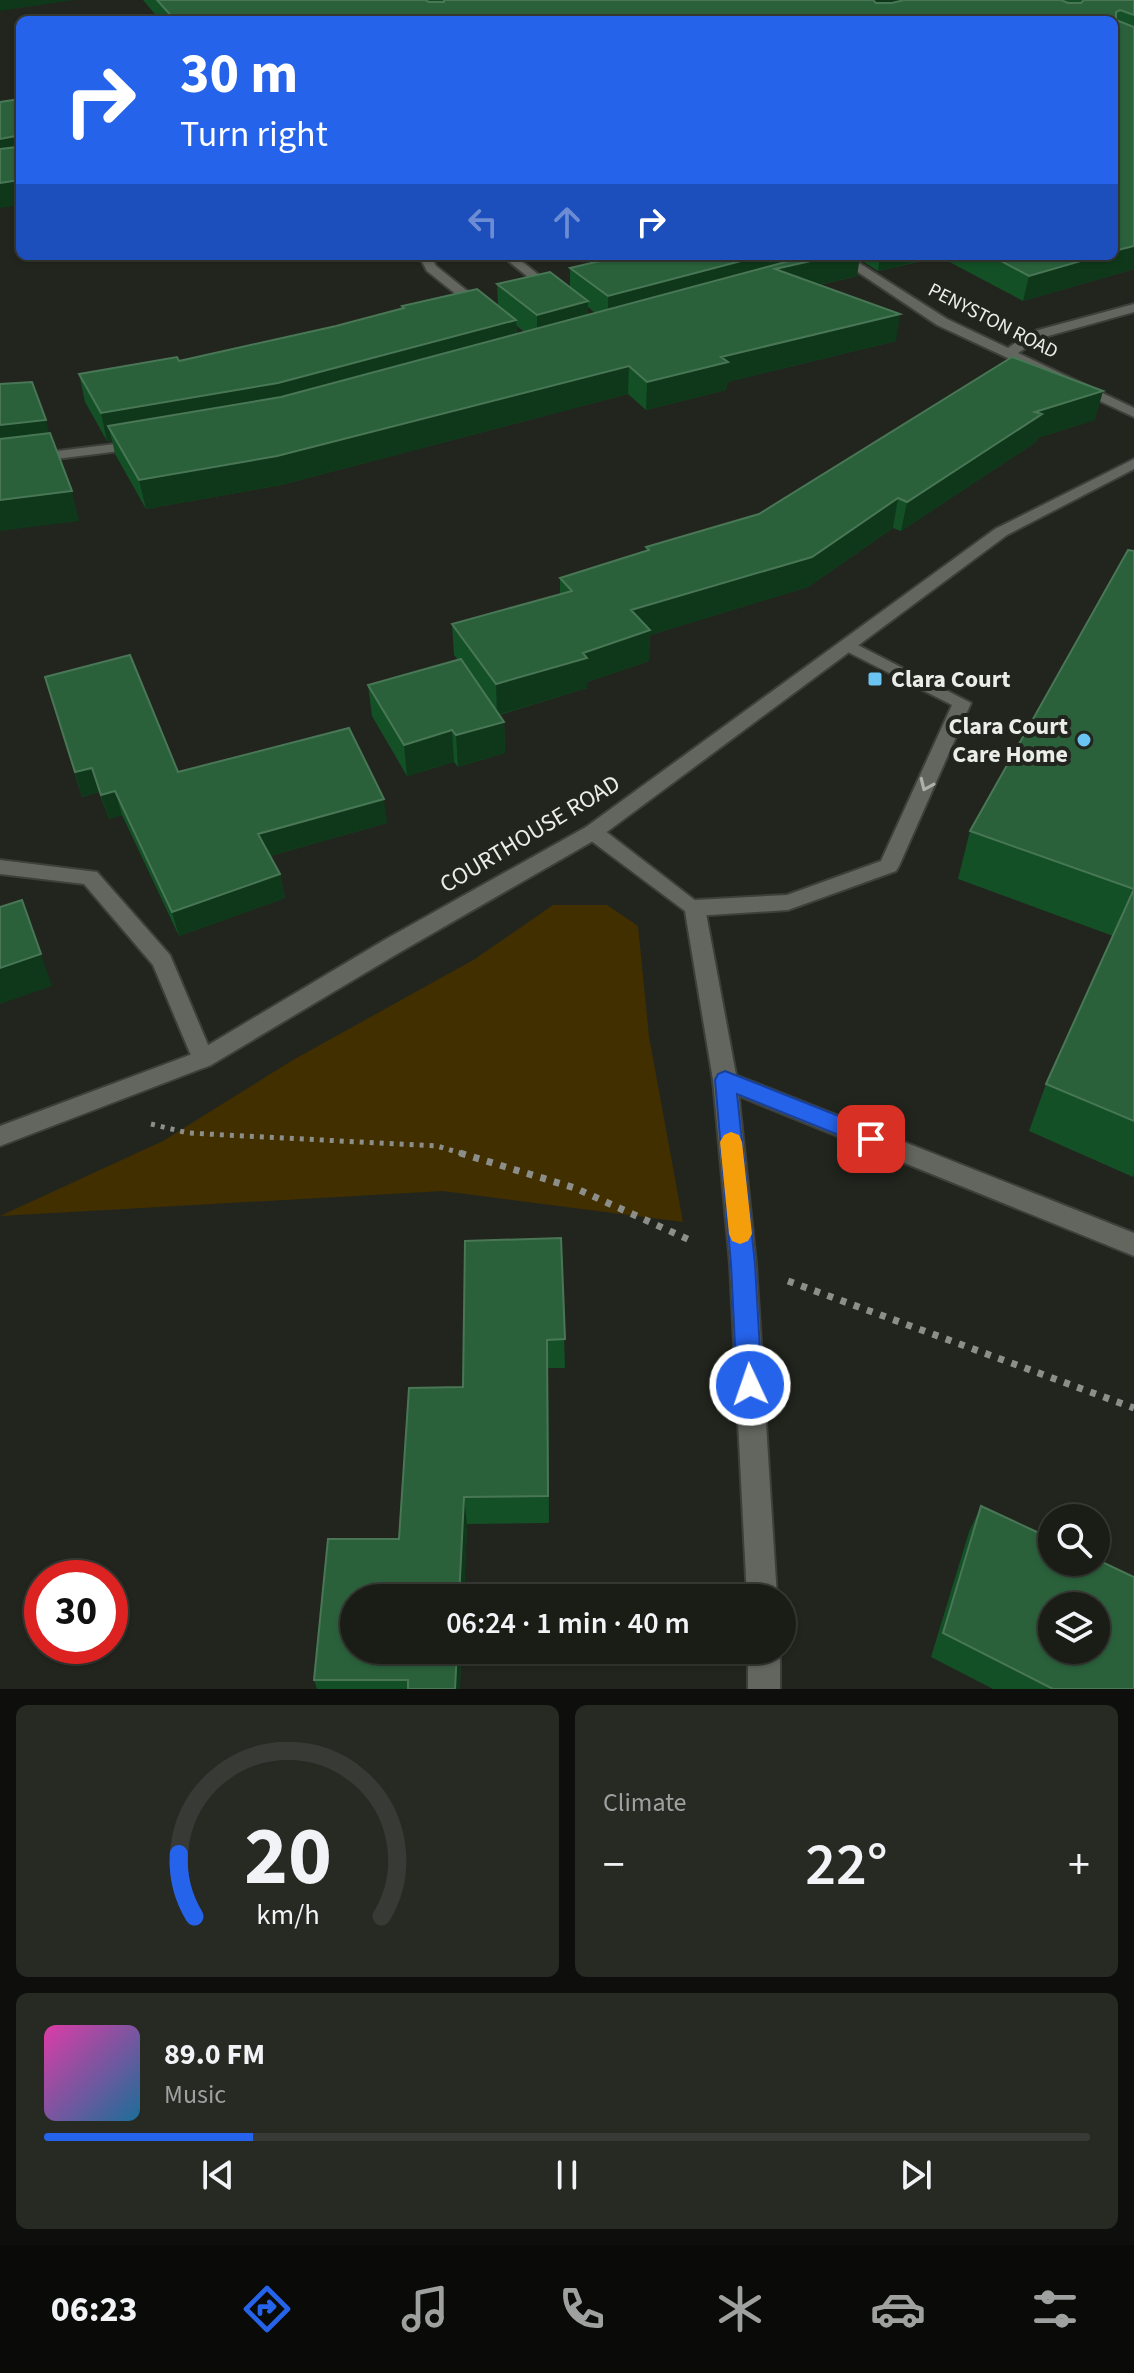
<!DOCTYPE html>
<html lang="en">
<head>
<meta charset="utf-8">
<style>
  body { margin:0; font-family:"Source Sans 3",sans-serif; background:#272923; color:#f1f3f6; height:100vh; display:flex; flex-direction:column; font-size:30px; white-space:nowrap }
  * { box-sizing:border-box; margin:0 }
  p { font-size:26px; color:#9fa1a1 }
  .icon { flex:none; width:44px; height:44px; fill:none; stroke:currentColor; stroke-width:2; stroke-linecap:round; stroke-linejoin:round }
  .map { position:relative; height:1689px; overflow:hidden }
  .side { display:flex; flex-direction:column; gap:16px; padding:16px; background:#0e0f0c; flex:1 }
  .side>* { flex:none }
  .banner { position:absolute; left:16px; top:16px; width:1102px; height:244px; border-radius:12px; box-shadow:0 2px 6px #0004,0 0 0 2px #383a35; background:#2563eb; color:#fff; overflow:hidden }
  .buttons { position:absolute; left:1038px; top:1504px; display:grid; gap:16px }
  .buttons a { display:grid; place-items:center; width:72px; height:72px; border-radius:50%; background:#1a1c16; box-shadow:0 2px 6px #0004,0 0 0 2px #383a35; font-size:40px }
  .speed { position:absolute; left:24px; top:1560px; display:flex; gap:16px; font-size:40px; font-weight:700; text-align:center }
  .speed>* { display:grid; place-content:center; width:104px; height:104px; border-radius:50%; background:#1a1c16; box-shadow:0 2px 6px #0004,0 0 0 2px #383a35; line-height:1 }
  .speed .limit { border:12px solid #d22; background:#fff; color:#111 }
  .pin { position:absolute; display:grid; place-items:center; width:68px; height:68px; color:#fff; margin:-34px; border-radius:16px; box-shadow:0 4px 12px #0006 }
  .me { position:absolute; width:88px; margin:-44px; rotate:357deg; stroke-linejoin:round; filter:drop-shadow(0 0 6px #0008) }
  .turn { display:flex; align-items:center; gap:28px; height:168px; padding:0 32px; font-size:36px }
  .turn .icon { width:104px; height:104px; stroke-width:2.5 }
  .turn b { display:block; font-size:56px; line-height:68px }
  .lanes { display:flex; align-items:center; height:76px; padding:0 32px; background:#0003; justify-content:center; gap:40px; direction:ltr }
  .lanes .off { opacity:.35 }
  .big { font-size:60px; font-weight:600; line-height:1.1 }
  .side .tile { flex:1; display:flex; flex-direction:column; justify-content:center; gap:12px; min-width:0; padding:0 28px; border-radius:12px; background:#272923 }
  .side .dial { align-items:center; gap:0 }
  .dial svg { height:208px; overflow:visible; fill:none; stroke:#383a35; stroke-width:7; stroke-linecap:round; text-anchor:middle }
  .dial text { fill:#f1f3f6; stroke:none }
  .song { display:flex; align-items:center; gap:24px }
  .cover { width:96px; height:96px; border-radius:12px; background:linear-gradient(135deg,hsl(320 70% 55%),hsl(200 70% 35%)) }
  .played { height:8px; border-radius:4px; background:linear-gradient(90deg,#2563eb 20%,#383a35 20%) }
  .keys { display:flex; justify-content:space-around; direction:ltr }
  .heat { display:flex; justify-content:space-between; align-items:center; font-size:44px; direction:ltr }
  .side .tiles { flex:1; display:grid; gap:16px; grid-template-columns:1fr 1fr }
  .tile:last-child { grid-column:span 2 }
  .trip { position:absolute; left:340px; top:1584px; width:456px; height:80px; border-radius:40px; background:#1a1c16; box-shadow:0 2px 6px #0004,0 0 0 2px #383a35; font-weight:600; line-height:80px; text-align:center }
  .dock { display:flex; height:128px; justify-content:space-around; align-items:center; background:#0a0b09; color:#9fa1a1 }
  .dock .icon { width:56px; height:56px }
  .dock .active { color:#2563eb }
  .dock b { font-size:36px; color:#f1f3f6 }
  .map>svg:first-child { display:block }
  .green { fill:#422f00 }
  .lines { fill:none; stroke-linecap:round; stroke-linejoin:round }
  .service-casing { stroke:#3c3f3a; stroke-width:4 }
  .minor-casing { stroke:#3c3f3a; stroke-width:4 }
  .tertiary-casing { stroke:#3c3f3a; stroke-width:4 }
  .path-far1 { stroke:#8c8f89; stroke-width:5; stroke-dasharray:4 6; stroke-linecap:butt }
  .path { stroke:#8c8f89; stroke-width:7; stroke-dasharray:6 8; stroke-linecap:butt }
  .service { fill:#62665e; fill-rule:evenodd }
  .minor { fill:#62665e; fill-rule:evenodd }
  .tertiary { fill:#62665e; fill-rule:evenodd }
  .wall { fill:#135026; fill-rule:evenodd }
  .shaded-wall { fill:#0f381a }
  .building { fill:#2a613b; stroke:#497756; stroke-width:2; fill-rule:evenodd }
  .oneway { stroke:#adb0aa }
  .route { fill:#2563eb; stroke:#184099; stroke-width:2 }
  .slow { fill:#f59e0b }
  .poi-dot { fill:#6ac3f1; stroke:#22251e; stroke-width:3 }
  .labels { text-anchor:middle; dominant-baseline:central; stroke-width:8; stroke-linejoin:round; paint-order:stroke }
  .far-street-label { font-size:20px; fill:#ebede9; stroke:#22251e }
  .poi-label { font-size:24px; font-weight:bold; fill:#ebede9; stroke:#22251e; text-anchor:start }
  .street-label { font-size:24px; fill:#ebede9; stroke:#22251e }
</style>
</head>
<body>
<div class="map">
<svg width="1134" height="1689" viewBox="0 0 1134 1689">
  <rect width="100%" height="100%" fill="#22251e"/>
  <path class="green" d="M553 905H607L638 926 649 1037 683 1222 443 1191 0 1216 163 1141 293 1060 475 959Z"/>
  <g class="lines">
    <defs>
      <path id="service" d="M419 256H431L436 266 485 305V311H477L427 271Z
        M502 256H515L559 291 549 294Z
        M848 640 971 703 899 866 896 871 788 910 695 916 688 913 685 908 688 903 695 900 787 895 881 861 952 705 842 649 839 645 842 641Z
        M725 1071 1134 1233V1256L717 1087 713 1080 717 1073Z"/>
      <path id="minor" d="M834 256H848L947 319 1008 348 1031 332 1134 304V312L1041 338 1018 353 1134 408V417L937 325Z
        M139 441 146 445 144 448 0 466V458Z
        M593 825 600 827 705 908 737 1080 756 1264 777 1598H747L730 1264 713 1080 685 911 586 837 583 832 586 827Z
        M0 860 97 872 170 955 214 1059 211 1065 203 1068 195 1065 153 965 84 884 0 874Z
        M748 1650H780V1689H748Z"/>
      <path id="tertiary" d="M1134 459V469L1007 535 600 837 402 951 211 1065 0 1146V1126L195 1053 386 939 586 827 995 529Z"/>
    </defs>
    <use href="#service" class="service-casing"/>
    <use href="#minor" class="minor-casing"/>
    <use href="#tertiary" class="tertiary-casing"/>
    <path class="path-far1" d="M151 1124 188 1133 437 1146 467 1155"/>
    <path class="path" d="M460 1153 575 1188 694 1242
      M788 1281 1134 1408"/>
    <use href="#service" class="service"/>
    <use href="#minor" class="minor"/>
    <use href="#tertiary" class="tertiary"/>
  </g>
  <path class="wall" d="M143 0H1134V269L1023 301 940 257 878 271 859 259 857 276 819 285 896 341 727 382 726 390 646 410 628 394 281 485 146 509 115 454 112 440 107 441 85 402 79 374 179 361 336 326 402 309V306L498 305 497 284 570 287V268L621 256H1114V20H160ZM588 307 595 313 588 315ZM516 325 524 332 517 334Z
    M1095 420 1037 438 1036 442 901 531 893 528 808 587 650 635 649 661 587 682V688L499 715 504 722 505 753 458 767 454 762 407 776 372 716 368 685 458 660 454 655 452 624 560 594V578L646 551V547Z
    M1134 551V1174L1133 1177 1029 1131 1046 1084 1113 936 958 879 970 831Z
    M45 677 178 772 387 823 270 856 280 874 285 898 179 936 122 815 109 819 99 792 82 797Z
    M561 1238 565 1368H548L549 1523 467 1524 464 1598H354V1650H461L460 1689H317L314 1680 328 1539H399L409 1388 463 1387 465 1241Z
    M981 1506 1134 1689H993L931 1657 969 1532Z"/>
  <path class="shaded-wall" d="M0 0H74L0 11Z
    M873 0H933L870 20Z
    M16 136 20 152 0 163V139Z
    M20 180V205L0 208V183Z
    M1134 246V269L1023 301 1029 276 1098 256H1114V251Z
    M290 256H313L290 260Z
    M760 256H860L857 276 773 295 608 322V296Z
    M880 256H940L878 271Z
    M588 301V328L537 342V315Z
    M900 314 896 341 727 382 726 390 646 410 647 382 721 357Z
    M516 320 517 347 116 440 108 426 112 440 107 441 101 413Z
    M629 366 628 394 281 485 146 509 139 480Z
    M1103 391 1095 420 1037 438 1036 442 901 531 907 502 1035 412Z
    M46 420 53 448 0 455V425Z
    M72 491 79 521 0 531V500Z
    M898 498 893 528 808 587 650 635 649 661 587 682V688L497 715 496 684 583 653 631 610Z
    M504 722 505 753 458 767 456 735Z
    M452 730 454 762 407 776 404 745Z
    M92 768 99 792 82 797 75 772Z
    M115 791 122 815 109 819 101 795Z
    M384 799 387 823 263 858 258 834Z
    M280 874 285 898 179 936 172 912Z
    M22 900 52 986 0 1004V968Z
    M464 1497 467 1524 464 1598H459Z
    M457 1650H461L460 1689H455Z"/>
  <path class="building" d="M157 0H425L429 2H444V0H873L876 3H892L904 0H1061L1068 3H1081L1084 0H1134V15L1120 10 1116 12V20L1134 27V246L1114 251V20H175Z
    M20 99V180L0 183V149L17 147 16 136 0 139V102Z
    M621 256H760L608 296 570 268Z
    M808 256H833L775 269 900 314 721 357 728 362 647 382 629 366 277 456 139 480 108 426 281 397Z
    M992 256H1098L1029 276Z
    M550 272 588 301 537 315 497 284Z
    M477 289 516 320 278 383 101 413 79 374 177 357 179 361 336 326 404 308 402 306Z
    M1012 357 1103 391 1035 412 1042 414 907 502 898 498 812 557 631 610 650 630 583 653 587 658 496 684 452 624 572 591 560 578 649 550 646 547 759 514Z
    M32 382 46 420 0 425V384Z
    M50 433 72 491 0 500V439Z
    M1128 550 1134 551V1121L1046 1084 1134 889 970 831Z
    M130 655 178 772 349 728 384 799 258 834 280 874 172 912 115 791 101 795 92 768 75 772 45 677Z
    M461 659 504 722 456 735 452 730 404 745 368 685Z
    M22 900 41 954 0 968V907Z
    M561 1238 565 1339 547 1340 548 1496 464 1497 459 1598H354V1650H457L455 1689H408V1680H314L328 1539H399L409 1388 463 1387 465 1241Z
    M981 1506 1052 1539V1562H1096V1559L1134 1577V1689H1053L943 1633ZM1052 1606H1096V1650H1052Z"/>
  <defs><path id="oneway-chevron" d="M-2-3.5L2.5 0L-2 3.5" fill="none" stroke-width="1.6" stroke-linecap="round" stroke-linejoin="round" transform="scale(2)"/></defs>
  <use class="oneway" href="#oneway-chevron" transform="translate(926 785) rotate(114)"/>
  <path class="route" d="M725 1071 879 1132 882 1139 879 1145 871 1148 737 1094 755 1264 762 1385 759 1394 750 1397 741 1394 737 1385 731 1264 715 1080 718 1074Z"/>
  <path class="slow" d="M731 1132 739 1135 742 1142 752 1234 748 1241 740 1244 732 1241 729 1234 720 1142 724 1135Z"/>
  <g class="poi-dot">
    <rect x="867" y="671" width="16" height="16" rx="4"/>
    <circle cx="1084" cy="740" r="8"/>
  </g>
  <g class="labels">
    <g class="far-street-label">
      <text transform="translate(993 321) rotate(27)">PENYSTON ROAD</text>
    </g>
    <g class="poi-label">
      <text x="891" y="679">Clara Court</text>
      <text x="1068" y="726" text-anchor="end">Clara Court<tspan x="1068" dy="28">Care Home</tspan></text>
    </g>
    <g class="street-label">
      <text transform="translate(530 834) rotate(-31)">COURTHOUSE ROAD</text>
    </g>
  </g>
</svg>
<div class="buttons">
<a><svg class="icon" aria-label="search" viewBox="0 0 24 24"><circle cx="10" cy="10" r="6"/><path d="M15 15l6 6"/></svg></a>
<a><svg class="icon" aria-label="layers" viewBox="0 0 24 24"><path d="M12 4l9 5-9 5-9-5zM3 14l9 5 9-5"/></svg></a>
</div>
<div class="speed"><div class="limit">30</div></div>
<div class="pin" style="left:871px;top:1139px;background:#d93025"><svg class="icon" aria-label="arrive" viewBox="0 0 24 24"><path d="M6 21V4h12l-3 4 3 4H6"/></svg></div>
<svg class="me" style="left:750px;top:1385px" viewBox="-20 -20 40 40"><circle r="17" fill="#2563eb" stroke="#fff" stroke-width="3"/><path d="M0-11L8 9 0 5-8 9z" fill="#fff"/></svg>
<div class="trip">06:24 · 1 min · 40 m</div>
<div class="banner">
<div class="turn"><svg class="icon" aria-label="right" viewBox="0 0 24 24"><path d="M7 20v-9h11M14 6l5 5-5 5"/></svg><div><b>30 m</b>Turn right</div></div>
<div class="lanes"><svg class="icon off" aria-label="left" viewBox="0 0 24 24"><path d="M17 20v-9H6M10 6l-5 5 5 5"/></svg><svg class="icon off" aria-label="ahead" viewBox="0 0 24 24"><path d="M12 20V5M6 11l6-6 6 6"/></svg><svg class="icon" aria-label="right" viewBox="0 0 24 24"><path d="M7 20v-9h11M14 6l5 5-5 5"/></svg></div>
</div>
</div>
<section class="side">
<div class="tiles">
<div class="tile dial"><svg viewBox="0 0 100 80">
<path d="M14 69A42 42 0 1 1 86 69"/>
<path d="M14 69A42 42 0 0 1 8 45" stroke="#2563eb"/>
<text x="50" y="56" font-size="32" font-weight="700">20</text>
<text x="50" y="72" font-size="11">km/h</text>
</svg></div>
<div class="tile"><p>Climate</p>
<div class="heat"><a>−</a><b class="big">22°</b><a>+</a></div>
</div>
<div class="tile">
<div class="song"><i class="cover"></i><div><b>89.0 FM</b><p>Music</p></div></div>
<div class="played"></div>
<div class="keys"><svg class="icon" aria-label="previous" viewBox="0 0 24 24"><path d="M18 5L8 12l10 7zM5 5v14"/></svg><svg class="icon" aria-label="pause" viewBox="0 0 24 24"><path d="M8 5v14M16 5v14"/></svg><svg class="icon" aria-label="next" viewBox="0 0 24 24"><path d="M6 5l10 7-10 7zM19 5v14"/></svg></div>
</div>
</div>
</section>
<nav class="dock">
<b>06:23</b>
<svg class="icon active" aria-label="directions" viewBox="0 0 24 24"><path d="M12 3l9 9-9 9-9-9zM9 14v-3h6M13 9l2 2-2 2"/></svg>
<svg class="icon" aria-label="music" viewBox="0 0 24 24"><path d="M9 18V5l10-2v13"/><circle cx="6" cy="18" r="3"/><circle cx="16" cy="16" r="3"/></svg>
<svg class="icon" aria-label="phone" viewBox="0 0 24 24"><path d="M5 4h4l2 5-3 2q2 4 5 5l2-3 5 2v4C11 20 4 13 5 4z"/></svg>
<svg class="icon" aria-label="climate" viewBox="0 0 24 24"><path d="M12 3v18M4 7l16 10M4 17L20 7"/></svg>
<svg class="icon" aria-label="car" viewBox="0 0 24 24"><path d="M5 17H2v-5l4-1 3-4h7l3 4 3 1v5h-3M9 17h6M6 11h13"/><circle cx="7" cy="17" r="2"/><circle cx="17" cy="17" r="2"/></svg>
<svg class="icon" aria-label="filters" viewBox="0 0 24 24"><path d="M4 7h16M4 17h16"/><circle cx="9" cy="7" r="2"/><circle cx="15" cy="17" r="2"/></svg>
</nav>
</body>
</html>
